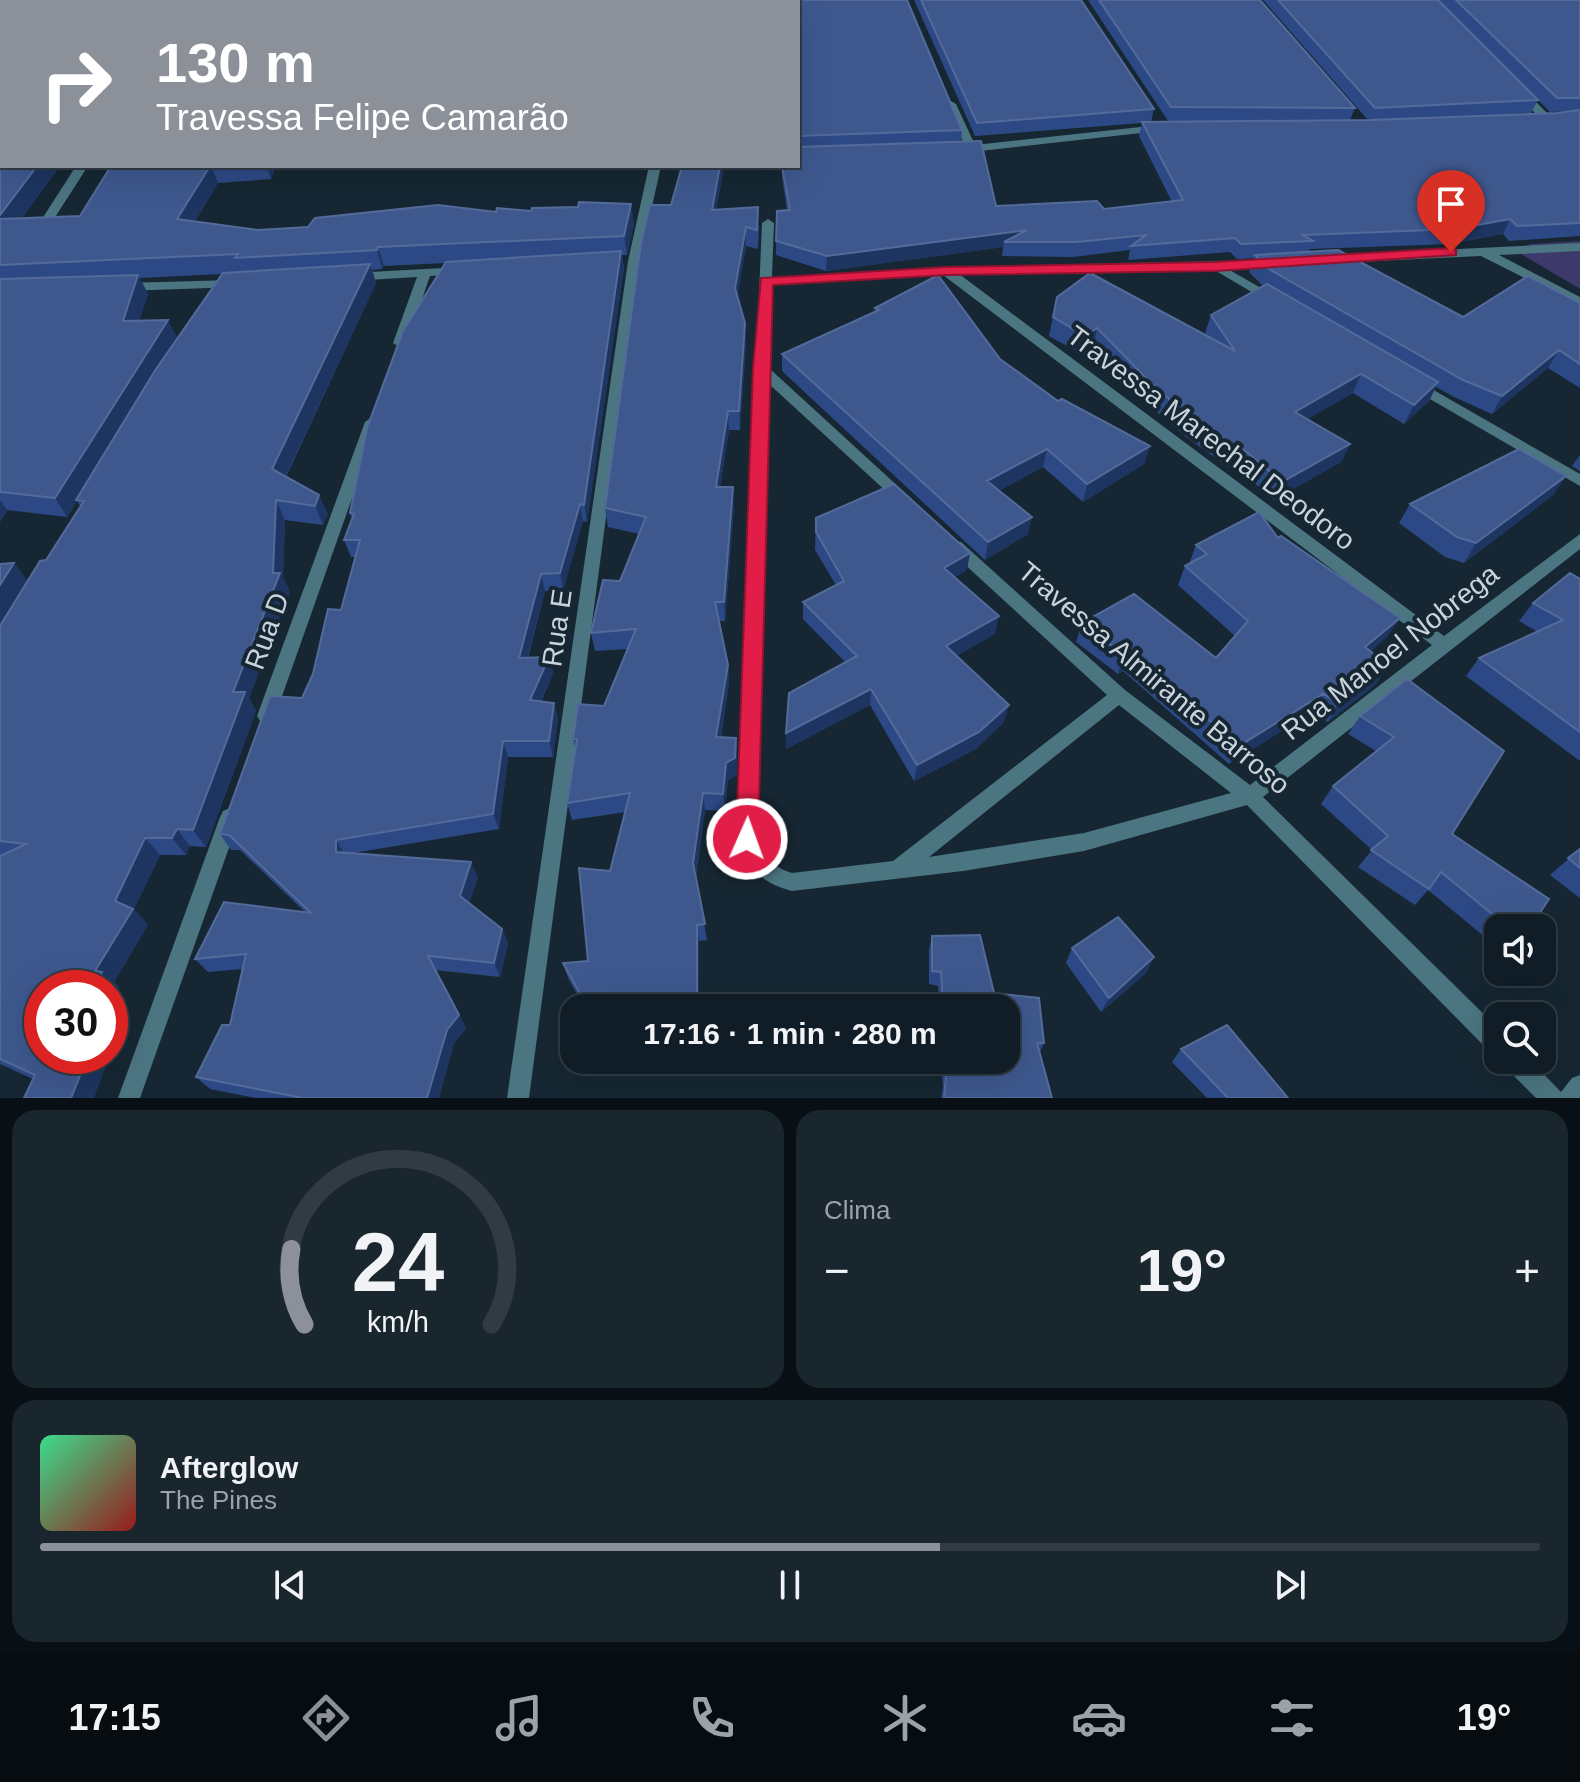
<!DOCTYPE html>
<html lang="pt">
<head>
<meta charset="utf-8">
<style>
  body { margin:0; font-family:Helvetica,sans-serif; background:#19262e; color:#f1f3f6; height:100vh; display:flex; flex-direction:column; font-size:30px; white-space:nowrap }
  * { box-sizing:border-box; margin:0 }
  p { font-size:26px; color:#9ca2a7 }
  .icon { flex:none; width:44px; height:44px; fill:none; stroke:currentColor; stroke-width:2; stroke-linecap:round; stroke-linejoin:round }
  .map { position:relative; height:1098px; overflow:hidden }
  .sheet { display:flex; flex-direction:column; gap:12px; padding:12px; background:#091015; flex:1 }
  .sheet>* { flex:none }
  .banner { position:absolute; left:0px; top:0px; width:800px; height:168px; box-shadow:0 8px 32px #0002,0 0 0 2px #303b43; background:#8c9099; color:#fff; overflow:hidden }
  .controls { position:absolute; left:1484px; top:914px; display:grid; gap:16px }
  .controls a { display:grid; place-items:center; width:72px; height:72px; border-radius:16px; background:#101d26; box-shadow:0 8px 32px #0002,0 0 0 2px #303b43; font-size:40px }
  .speed { position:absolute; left:24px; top:970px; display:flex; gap:16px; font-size:40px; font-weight:700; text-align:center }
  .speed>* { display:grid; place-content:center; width:104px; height:104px; border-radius:50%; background:#101d26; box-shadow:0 8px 32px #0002,0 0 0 2px #303b43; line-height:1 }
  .speed .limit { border:12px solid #d22; background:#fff; color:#111 }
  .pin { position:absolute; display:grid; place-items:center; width:68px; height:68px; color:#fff; margin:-82px -34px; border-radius:50% 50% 50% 0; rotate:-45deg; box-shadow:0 0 8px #0007 }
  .pin .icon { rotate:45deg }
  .me { position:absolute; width:88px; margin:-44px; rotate:2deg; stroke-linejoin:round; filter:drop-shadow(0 0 6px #0008) }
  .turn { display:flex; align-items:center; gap:28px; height:168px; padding:0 24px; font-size:36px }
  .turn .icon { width:104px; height:104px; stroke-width:2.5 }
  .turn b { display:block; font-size:56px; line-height:68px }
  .big { font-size:60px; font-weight:800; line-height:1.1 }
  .sheet .widget { flex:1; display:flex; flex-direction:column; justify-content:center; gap:12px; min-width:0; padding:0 28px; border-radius:24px; background:#19262e }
  .sheet .dial { align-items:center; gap:0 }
  .dial svg { height:208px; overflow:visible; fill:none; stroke:#303b43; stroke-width:7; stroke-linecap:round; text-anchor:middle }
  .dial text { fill:#f1f3f6; stroke:none }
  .song { display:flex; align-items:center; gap:24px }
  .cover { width:96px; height:96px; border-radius:12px; background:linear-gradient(135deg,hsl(150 70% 55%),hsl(0 70% 35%)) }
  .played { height:8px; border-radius:4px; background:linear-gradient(90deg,#8c9099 60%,#303b43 60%) }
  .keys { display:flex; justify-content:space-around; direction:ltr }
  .heat { display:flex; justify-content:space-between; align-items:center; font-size:44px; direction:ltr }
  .sheet .tiles { flex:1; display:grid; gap:12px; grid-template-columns:1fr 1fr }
  .widget:last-child { grid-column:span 2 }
  .trip { position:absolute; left:560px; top:994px; width:460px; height:80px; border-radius:24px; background:#101d26; box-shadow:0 8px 32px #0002,0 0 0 2px #303b43; font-weight:800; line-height:80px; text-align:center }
  .tab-bar { display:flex; height:128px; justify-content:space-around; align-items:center; background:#060c0f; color:#9ca2a7 }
  .tab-bar .icon { width:56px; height:56px }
  .tab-bar .current { color:#8c9099 }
  .tab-bar b { font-size:36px; color:#f1f3f6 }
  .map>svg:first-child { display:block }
  .green { fill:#3d396b }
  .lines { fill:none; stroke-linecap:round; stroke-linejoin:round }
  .minor { fill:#4b7581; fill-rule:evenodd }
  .wall { fill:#2d4985; fill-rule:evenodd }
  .shaded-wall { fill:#1d3560 }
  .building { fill:#3e588e; stroke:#536b9a; stroke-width:2 }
  .route { fill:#e11d48; stroke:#92132f; stroke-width:2 }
  .labels { text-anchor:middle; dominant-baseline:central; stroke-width:8; stroke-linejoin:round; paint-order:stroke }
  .street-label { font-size:28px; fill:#c9d3db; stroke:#162733 }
</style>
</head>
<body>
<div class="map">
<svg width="1580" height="1098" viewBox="0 0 1580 1098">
  <rect width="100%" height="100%" fill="#162733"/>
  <path class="green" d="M1580 241V289L1516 251 1531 244Z"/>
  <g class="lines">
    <path class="minor" d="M1515 89H1523L1553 119V123H1545L1515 93Z
      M951 101 956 104 975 145 1159 125 1164 128 1159 131 963 153 957 150 965 146 946 104Z
      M76 166H88L50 225H42L40 222Z
      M649 166H661L640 261 529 1098H507L628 261Z
      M768 219 774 223 772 277 946 267 1275 260 1277 263 1271 267 1226 268 1277 297V303L1272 304 1211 268 959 274 1444 636 1580 534V549L1263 797 1498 1028V1055L1490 1052 1247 805 1084 851 963 871 792 891C761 883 748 868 737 839L756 372 753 368 756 365 762 223ZM943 275 1432 645 1250 785 1125 690 961 542H949L947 546 949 550 1107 695 893 861 792 873C774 868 764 856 757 839L769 384 900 504H910L913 500 770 369 772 284ZM1119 705 1231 793 1084 833 929 857Z
      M1580 243V251L1499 255 1580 297V306L1481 256 1334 263 1328 259 1334 255Z
      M461 267 467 271 465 274 430 276 407 343 400 347 393 343 417 277 352 281 346 277 352 273Z
      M233 280 238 281V287L124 291 118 287 124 283Z
      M1416 380 1580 474V486L1411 388 1409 385 1411 382Z
      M372 417 379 422 275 716 272 721 266 724 260 721 257 716 365 422Z
      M230 808 237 811 240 817 140 1098H118L220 817 223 811Z
      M1503 1060H1530L1561 1092 1572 1078 1580 1075V1098H1536L1506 1068Z"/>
  </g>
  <path class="wall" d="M385 0H907L962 130 961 142 996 206 1104 209 1172 202 1139 136 1142 123 975 136 914 0H1081L1154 109 1151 122 1240 121H1168L1088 0H1260L1355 108 1350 120H1368L1263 0H1438L1538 100 1531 113 1480 116 1557 113 1572 111 1550 112 1438 0H1580V236L1509 241 1503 234 1449 244 1310 249 1309 252 1463 317 1580 303V388L1548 368 1492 414 1454 397 1436 387 1429 401 1404 424 1353 393 1307 419 1350 444 1341 462 1274 500 1236 467 1232 470 1185 436 1147 404 1093 347 1081 354 1049 336 1057 297 1207 336 1205 333 1211 315 1263 286 1249 272 1254 258 1237 259 1230 252 1128 260 1130 250 1073 257 1002 256 1003 247 826 271 776 255V241L787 210 782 177V166H798V2H384Z
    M0 18 2 166H60L22 218 80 216 111 166H276L271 179 218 183 195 221 258 230 308 227 496 212 634 223 627 255H622L624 268 587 522 583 521 563 590 545 591 528 658 549 657 553 673 541 702 554 703 558 719 553 757H508L499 829 353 853 478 877 469 903 502 929 508 943 500 977 435 970 466 1028 454 1043 439 1098H256L210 1089 196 1077 230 1025 242 969 208 972 195 959 305 912 240 850H231L220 834 302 698 341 610 355 557H351L344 540 352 519 350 513 446 263 384 266 382 269 372 270 376 283 286 477 328 514 323 525 285 520 283 578 290 592 249 698 256 711 206 847 190 846 186 855H160L134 909 148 925 114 982 119 987 110 1001V988L42 1056 116 1041 33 1079 0 1064V564L14 563 27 581 46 560 80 506 77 501 67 517 7 510 0 522ZM221 274 177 338 139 321 148 294 140 278Z
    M723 173 716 210 759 226 758 249 746 246 737 296 746 342 740 430H729L720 487 734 506 725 621H718L728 665 729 683 721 738H736L737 775 728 780 725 811 705 810 696 877 707 940 699 941V1008H585L568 978 563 963 588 961 626 812 572 820 567 803 576 751 573 739 604 706 628 649 595 651 591 633 620 581 639 534 608 527 605 508 671 205Z
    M875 308 1000 359 1058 401 1150 446 1144 464 1083 502 1043 467 998 491 1028 534 985 560 782 371V354L875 312Z
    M1580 455V471L1572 466Z
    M1566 476 1553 495 1464 563 1445 557 1399 523 1410 504Z
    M816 518 967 570 955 577 995 634 956 656 1004 722 976 749 914 781 870 705 786 749V733L846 663 803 619V602L836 585 815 550Z
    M1278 538 1388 636 1371 651 1388 665 1376 684 1328 722 1312 712 1229 764 1123 671 1118 674 1076 642 1082 623 1216 658 1235 636 1178 585 1185 566 1189 564 1196 545Z
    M1580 579V761L1466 676 1479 658 1538 632 1519 621 1533 603Z
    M1407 679 1452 834 1530 928H1498V948L1428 890 1415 905 1358 867 1372 850 1321 804 1333 786 1376 751 1348 734 1360 716Z
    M1580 849V898L1550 875Z
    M932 936 994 993 1044 1043 1040 1052 1052 1098H941L943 1088 941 1060H1006V1008H939L938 986 929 984V950Z
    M1072 948 1154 957 1146 973 1101 1012 1066 963Z
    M1181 1049 1288 1098H1207L1172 1062Z"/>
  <path class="shaded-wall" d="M37 166H60L7 238 0 225V215Z
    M210 166H211L218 183 186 237 177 219Z
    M267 166H276L271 179Z
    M720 166H723V173L713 229 712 210Z
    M631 204 634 223 627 255 624 236Z
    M1510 219 1503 234 1449 244 1456 229Z
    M746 227V246L736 307 735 288Z
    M1027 230 1004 242 1003 247 826 271 827 256Z
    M378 247 384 266 382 269 377 250Z
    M621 251 624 268 587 522 584 505Z
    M370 264 376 283 280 488 272 469Z
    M138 275 148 294 133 340 123 321Z
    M168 320 178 339 67 517 55 498Z
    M745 323 746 342 740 430 739 411Z
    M1097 328 1093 347 1081 354 1085 336Z
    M1559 350 1548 368 1492 414 1502 396Z
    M1361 374 1353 393 1287 431 1295 412Z
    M1438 382 1429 401 1404 424 1414 405Z
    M728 411 729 430 717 506 716 487Z
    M1350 444 1341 462 1274 500 1282 482Z
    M1150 446 1144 464 1083 502 1087 484Z
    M1047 449 1043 467 984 499 987 481Z
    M1243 449 1236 467 1232 470 1239 451Z
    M1566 476 1553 495 1464 563 1476 543Z
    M733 487 734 506 725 621 724 602Z
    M319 495 328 514 323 525 315 506Z
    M0 500 7 510 0 522Z
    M276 500 285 520 283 578 290 592 249 698 256 711 206 847 193 830 233 692 273 573Z
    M580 504 583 521 563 590 560 573Z
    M1032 517 1028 534 985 560 988 542Z
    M970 553 967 570 942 585 944 568Z
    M14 563 28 582 0 628V585Z
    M541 574 545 591 523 674 519 658Z
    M999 616 995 634 944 663 946 646Z
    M1400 618 1388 636 1354 666 1365 647Z
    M1130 652 1123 671 1118 674 1124 655Z
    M549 657 553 673 534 716 530 700Z
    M728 665 729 683 718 755 716 737Z
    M1388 665 1376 684 1328 722 1339 703Z
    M871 689 870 705 786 749V733Z
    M1323 694 1312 712 1229 764 1239 746Z
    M554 703 558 719 553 757 549 741Z
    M1009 705 1004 722 976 749 914 781 917 765Z
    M736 738 737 775 728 780 725 811 723 794 726 763Z
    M503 741 508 757 499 829 493 814Z
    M703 793 705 810 695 880 693 863Z
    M177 829 190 846 186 855 172 838Z
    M145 838 160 855 134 909 148 925 114 982 119 987 110 1001V988H92L95 971 115 901Z
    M336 840 345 855 336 852Z
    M471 862 478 877 467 910 460 896Z
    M697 925 699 941V1008H697Z
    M502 929 508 943 500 977 494 963Z
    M428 956 466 1028 454 1043 439 1098H427Z
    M1154 957 1146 973 1101 1012 1109 998Z
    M110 1036 116 1041 94 1098H71L88 1056H110Z"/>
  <path class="building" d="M385 0H754V2H384Z
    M755 0H907L962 130 798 136 799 128 798 126V2H756Z
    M921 0H1081L1154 109 977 123Z
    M1099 0H1260L1355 108 1171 107Z
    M1278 0H1438L1538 100 1375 108Z
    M1456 0H1580V98H1557Z
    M0 18H2V166H37L0 215Z
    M1580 110V223L1517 226 1510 219 1456 229 1303 235 1313 241 1241 244 1235 238 1131 246 1146 235 1076 242H1004L1027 230 827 256 776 241 777 211 790 210 782 166H798V147L981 141 996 206 1097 201 1104 209 1183 200 1142 122 1371 120 1557 113Z
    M111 166H210L177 219 258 230 308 227 315 218 438 205 496 212 497 208 531 211 532 208 578 207 579 202 631 204 624 236 378 247 377 250 235 258 238 254 0 265V219L80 216Z
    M682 166H720L712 210 758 207 757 230 746 227 735 288 745 323 739 411H728L716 487H733L724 602H715L728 665 716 737 736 738 735 758 726 763 723 794 703 793 693 863 705 924 697 925V1008H588L563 963 588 961 579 868 610 871 630 793 567 803 577 739H573L578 704 604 706 636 629 591 633 603 580 620 581 646 517 605 508 641 243 650 205H671Z
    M1338 250 1463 317 1528 276 1580 303V364L1559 350 1502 396 1463 380 1269 269 1255 255Z
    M621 251 584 505 580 504 560 573 541 574 519 658 549 657 530 700 554 703 549 741H503L493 814 336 840V852L471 862 460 896 502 929 494 963 428 956 459 1015 447 1030 427 1098H303L196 1077 222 1025H230L246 954 195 959 224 902 311 913 229 835 220 834 270 696 302 698 313 674 328 609 341 610 360 540H344L354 514 350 513 367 428 403 331 446 262Z
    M370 264 272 469 319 495 315 506 276 500 273 573H280L233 692H245L193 830 177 829 172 838H145L115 901 133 909 95 971 102 972 92 988H42V1056H88L71 1098H24L35 1075 0 1059V856L26 844 0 841V626L40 561 46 560 84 501 76 500 156 369 223 273Z
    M1090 273 1235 351 1211 315 1267 284 1438 382 1414 405 1361 374 1295 412 1350 444 1282 482 1243 449 1239 451 1191 418 1153 385 1097 328 1085 336 1053 317 1057 297Z
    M138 275 123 321 168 320 55 498 0 492V279Z
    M938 275 1000 359 1058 401 1062 399 1150 446 1087 484 1047 449 987 481 1032 517 988 542 782 354 879 310 875 308Z
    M1519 449 1566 476 1476 543 1457 537 1410 504Z
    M894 484 970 553 944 568 999 616 946 646 1009 705 979 732 917 765 871 689 786 733 789 693 857 656 803 602 844 581 816 532V518Z
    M1259 512 1278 538 1281 536 1400 618 1365 647 1388 665 1339 703 1323 694 1239 746 1130 652 1124 655 1082 623 1134 594 1216 658 1248 621 1185 566 1207 554 1196 545Z
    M14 563 0 585V564Z
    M1570 573 1580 579V732L1479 658 1563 620 1533 603Z
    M1407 679 1504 751 1452 834 1549 899 1530 928H1509L1441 872 1429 889 1371 850 1388 836 1333 786 1394 737 1360 716Z
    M1580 849V868L1568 858Z
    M1118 917 1154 957 1109 998 1072 948Z
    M980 935 994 993 1039 998 1044 1043H1037L1052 1098H944L946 1075V1060H1006V1008H943L941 972 932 971V936Z
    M1227 1025 1288 1098H1228L1181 1049Z"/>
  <path class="route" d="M1451 248 1456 249V255L1215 271 946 275 773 285 758 839 755 846 747 849 739 846 736 839 753 368 761 278 946 267 1215 262Z"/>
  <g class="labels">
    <g class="street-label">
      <text transform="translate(1211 438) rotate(37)">Travessa Marechal Deodoro</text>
      <text transform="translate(557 628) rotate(-82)">Rua E</text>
      <text transform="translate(267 631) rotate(-70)">Rua D</text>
      <text transform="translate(1390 652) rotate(-38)">Rua Manoel Nobrega</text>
      <text transform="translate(1154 678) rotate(40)">Travessa Almirante Barroso</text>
    </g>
  </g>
</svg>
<div class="controls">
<a><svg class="icon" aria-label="sound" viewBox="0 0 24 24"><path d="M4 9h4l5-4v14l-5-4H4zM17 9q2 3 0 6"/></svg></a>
<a><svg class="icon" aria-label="search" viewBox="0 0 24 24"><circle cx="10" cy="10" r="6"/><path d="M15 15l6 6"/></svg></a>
</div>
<div class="speed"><div class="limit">30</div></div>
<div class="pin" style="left:1451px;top:252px;background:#d93025"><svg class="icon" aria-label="arrive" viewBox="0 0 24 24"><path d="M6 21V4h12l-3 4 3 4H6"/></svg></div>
<svg class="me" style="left:747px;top:839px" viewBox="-20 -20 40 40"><circle r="17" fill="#e11d48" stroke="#fff" stroke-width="3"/><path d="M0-11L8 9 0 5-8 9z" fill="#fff"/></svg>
<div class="trip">17:16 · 1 min · 280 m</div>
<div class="banner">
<div class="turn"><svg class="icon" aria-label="right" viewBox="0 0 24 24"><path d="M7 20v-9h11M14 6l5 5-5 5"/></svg><div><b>130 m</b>Travessa Felipe Camarão</div></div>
</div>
</div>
<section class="sheet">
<div class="tiles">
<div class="widget dial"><svg viewBox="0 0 100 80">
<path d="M14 69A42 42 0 1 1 86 69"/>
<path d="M14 69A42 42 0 0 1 9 40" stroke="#8c9099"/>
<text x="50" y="56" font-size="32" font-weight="700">24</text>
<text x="50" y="72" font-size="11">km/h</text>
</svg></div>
<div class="widget"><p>Clima</p>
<div class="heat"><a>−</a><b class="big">19°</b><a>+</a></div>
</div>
<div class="widget">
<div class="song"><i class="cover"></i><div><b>Afterglow</b><p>The Pines</p></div></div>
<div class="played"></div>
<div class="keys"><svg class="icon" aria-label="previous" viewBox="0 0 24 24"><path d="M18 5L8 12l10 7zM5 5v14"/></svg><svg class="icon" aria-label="pause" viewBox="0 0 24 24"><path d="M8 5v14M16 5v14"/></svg><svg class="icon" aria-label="next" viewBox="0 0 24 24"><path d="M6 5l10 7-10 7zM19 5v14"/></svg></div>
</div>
</div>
</section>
<nav class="tab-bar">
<b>17:15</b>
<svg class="icon current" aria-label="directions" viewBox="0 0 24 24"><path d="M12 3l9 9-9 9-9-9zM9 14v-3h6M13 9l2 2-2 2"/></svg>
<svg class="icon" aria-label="music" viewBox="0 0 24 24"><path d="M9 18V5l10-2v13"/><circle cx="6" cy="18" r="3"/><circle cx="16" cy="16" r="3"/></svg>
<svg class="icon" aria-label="phone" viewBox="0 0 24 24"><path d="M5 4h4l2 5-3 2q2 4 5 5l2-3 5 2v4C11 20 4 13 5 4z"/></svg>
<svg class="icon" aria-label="climate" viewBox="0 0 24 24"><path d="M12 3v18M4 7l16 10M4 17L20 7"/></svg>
<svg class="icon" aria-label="car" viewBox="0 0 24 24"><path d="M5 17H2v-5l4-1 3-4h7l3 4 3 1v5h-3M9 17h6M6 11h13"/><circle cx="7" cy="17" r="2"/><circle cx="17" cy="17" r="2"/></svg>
<svg class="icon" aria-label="filters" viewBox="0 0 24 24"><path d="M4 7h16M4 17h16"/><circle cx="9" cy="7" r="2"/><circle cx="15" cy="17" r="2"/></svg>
<b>19°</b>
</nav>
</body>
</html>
